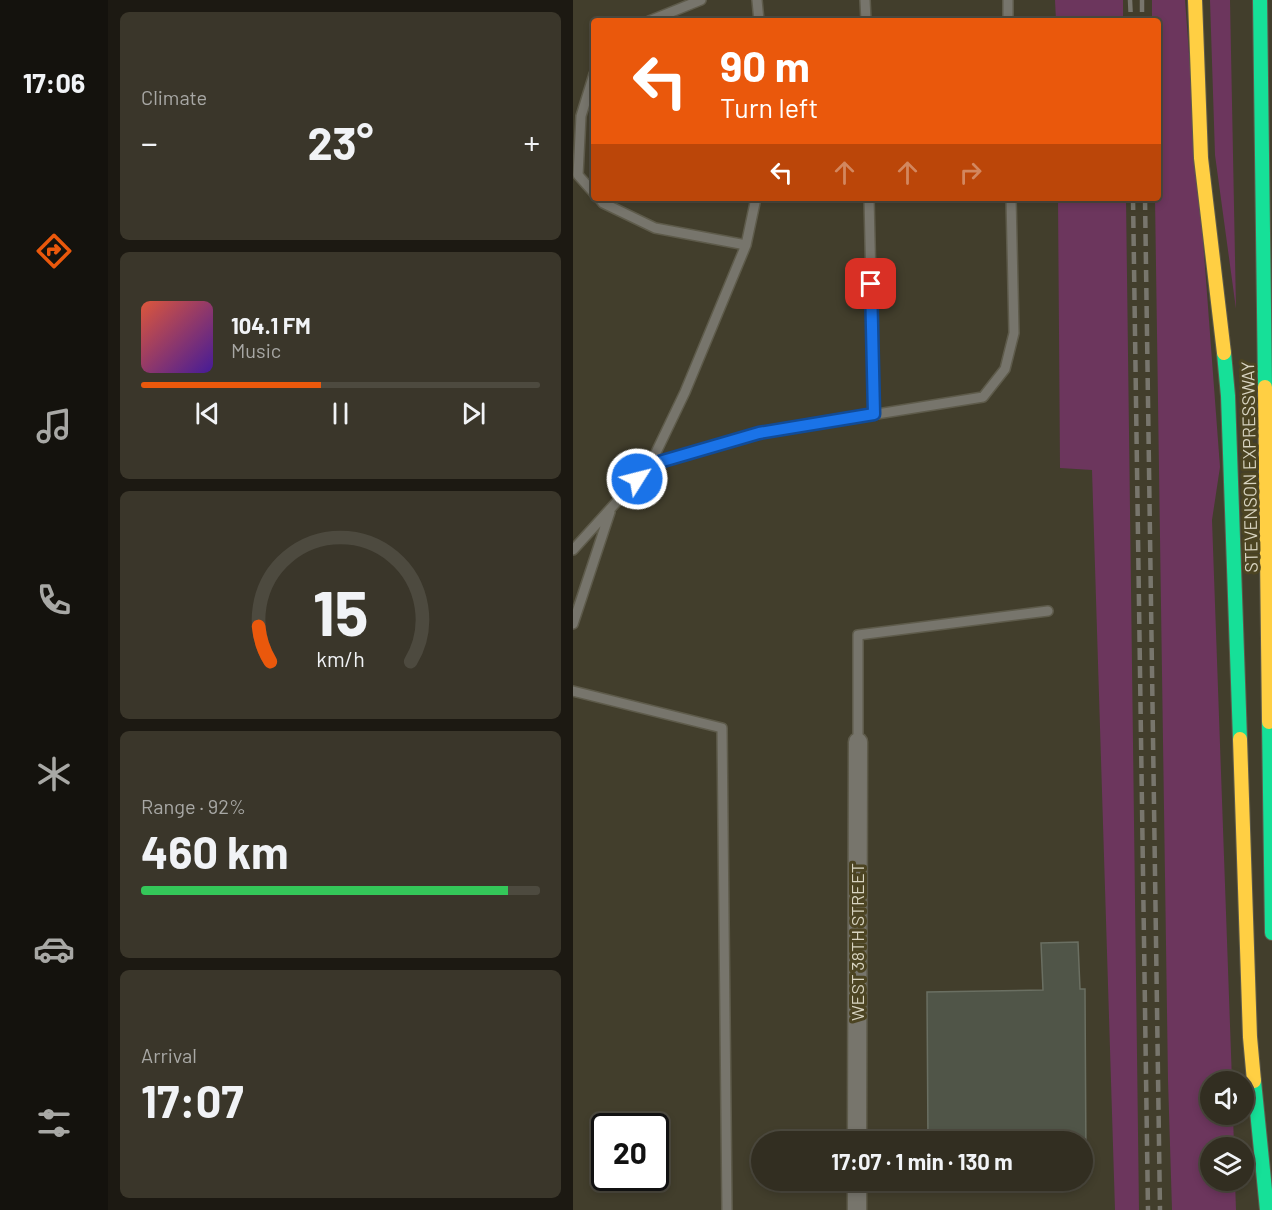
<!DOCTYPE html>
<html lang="en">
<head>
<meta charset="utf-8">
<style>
  body { margin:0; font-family:Barlow,sans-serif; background:#3a362a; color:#f1f3f6; height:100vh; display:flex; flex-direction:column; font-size:22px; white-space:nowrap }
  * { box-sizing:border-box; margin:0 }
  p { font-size:20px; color:#a8a8a5 }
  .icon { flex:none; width:33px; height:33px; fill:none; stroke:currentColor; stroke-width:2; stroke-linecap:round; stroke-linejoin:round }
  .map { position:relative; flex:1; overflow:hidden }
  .sheet { display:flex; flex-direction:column; gap:12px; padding:12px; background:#1c1912; width:465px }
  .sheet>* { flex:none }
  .guide { position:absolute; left:18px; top:18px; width:570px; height:183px; border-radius:6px; box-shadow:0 3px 9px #0003,0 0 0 2px #4d4a3f; background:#ea580c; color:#fff; overflow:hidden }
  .fabs { position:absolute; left:627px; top:1071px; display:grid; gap:12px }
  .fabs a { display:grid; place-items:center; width:54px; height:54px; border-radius:50%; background:#322e21; box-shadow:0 3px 9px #0003,0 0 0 2px #4d4a3f; font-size:30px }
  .speed { position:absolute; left:18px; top:1113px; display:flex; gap:12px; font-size:30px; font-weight:700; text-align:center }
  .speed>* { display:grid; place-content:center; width:78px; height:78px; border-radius:50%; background:#322e21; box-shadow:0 3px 9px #0003,0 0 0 2px #4d4a3f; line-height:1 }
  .speed .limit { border:3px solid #111; border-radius:9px; background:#fff; color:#111 }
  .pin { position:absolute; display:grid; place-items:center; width:51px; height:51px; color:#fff; margin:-26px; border-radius:12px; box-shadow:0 3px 9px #0006 }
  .me { position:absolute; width:66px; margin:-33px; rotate:54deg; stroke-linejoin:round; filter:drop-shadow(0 0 4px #0008) }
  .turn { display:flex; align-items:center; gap:21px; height:126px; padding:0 30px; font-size:27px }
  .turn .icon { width:78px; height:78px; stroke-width:2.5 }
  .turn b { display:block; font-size:42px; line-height:51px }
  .lanes { display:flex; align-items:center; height:57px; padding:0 30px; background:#0003; justify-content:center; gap:30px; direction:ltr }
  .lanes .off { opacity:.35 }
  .big { font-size:45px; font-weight:700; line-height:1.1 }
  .sheet .tile { flex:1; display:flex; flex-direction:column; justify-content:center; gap:9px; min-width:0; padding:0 21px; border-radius:9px; background:#3a362a }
  .sheet .dial { align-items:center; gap:0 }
  .dial svg { height:156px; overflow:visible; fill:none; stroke:#4d4a3f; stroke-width:7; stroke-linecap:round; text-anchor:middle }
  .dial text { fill:#f1f3f6; stroke:none }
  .song { display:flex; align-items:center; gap:18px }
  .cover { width:72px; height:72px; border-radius:9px; background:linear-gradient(135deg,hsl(10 70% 55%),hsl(260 70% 35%)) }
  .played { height:6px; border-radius:3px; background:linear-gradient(90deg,#ea580c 45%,#4d4a3f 45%) }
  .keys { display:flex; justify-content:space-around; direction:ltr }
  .heat { display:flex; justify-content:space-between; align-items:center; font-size:33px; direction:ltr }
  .charge { height:9px; border-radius:4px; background:linear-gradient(90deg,#34c759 92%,#4d4a3f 0) }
  .trip { position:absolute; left:178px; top:1131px; width:342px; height:60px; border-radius:30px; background:#322e21; box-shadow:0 3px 9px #0003,0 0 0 2px #4d4a3f; font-weight:700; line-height:60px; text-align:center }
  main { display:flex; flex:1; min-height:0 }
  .menu { display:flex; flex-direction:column; width:108px; justify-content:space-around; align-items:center; background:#14120d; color:#a8a8a5 }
  .menu .icon { width:42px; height:42px }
  .menu .on { color:#ea580c }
  .menu b { font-size:27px; color:#f1f3f6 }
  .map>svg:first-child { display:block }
  .green { fill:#6c365d }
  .building { fill:#505548; stroke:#6a6f62; stroke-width:1.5 }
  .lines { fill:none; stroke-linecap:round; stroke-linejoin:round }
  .lane-casing { stroke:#5e5b4b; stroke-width:12 }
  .street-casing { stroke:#5e5b4b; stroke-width:21 }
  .fast-casing { stroke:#5e5b4b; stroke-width:16 }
  .slow-casing { stroke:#5e5b4b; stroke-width:16 }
  .lane { stroke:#77756c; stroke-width:9 }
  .street { stroke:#77756c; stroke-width:18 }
  .fast { stroke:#16e098; stroke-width:14 }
  .slow { stroke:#ffcf43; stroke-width:14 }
  .rail { stroke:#78766d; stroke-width:4.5; stroke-dasharray:12 6; stroke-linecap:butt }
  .route-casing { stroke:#114b97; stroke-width:15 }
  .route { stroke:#1a73e8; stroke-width:10 }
  .labels { text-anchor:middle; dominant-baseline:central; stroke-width:6; stroke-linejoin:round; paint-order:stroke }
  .street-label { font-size:18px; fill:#d8d4c1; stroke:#4c4422 }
</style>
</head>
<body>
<main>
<nav class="menu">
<b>17:06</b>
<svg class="icon on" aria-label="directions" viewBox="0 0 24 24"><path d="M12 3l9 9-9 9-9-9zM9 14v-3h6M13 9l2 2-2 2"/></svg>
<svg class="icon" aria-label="music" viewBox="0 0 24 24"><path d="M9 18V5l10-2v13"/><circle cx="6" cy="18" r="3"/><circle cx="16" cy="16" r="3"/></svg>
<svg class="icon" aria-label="phone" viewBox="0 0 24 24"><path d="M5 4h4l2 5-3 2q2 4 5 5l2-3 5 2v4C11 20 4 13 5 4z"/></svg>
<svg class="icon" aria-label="climate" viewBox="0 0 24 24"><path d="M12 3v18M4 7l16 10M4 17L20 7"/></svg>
<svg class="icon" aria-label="car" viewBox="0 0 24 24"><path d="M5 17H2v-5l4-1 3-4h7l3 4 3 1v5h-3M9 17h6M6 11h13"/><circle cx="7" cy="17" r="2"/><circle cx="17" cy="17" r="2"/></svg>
<svg class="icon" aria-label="filters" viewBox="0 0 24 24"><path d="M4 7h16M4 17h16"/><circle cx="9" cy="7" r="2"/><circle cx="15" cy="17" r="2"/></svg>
</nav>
<section class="sheet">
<div class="tile"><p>Climate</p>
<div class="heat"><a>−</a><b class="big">23°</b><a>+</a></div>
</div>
<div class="tile">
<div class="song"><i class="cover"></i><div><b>104.1 FM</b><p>Music</p></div></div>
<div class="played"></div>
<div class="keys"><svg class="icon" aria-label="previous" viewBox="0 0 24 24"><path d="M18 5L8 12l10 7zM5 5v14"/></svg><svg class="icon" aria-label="pause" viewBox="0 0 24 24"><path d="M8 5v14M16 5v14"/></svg><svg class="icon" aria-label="next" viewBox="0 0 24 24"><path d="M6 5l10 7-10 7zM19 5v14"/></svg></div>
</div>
<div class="tile dial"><svg viewBox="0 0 100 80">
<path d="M14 69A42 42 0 1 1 86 69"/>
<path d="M14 69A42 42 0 0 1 8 51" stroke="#ea580c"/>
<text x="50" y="56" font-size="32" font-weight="700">15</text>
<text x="50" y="72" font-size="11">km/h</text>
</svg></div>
<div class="tile"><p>Range · 92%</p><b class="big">460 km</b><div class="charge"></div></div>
<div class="tile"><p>Arrival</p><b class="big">17:07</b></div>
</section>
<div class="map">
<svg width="699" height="1210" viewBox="0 0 699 1210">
  <rect width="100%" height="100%" fill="#423e2c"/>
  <path class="green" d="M482 0H550V21H483Z
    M579 0H612L647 467 639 520 659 1081 638 1082V1114L660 1115 661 1147 638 1148V1180L662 1181 663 1210H599L595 1080 582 198H585V21H579Z
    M637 0H657L663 309 642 155Z
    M485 198H553L566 1210H542L519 470 487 468Z"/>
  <path class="building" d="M505 942 507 989H512L513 1165H510V1142H355L354 992 470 990 468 943Z"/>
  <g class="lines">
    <defs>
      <path id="lane" d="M184 0 186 21
        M292 0 293 21
        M435 0V21
        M76 21 128 0
        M21 74 8 116 5 175 21 193
        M26 198 30 203 82 228 173 245
        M296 198 301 414
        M77 465 186 433 410 397 432 369 441 333 438 198
        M0 550 77 465 112 392 173 245 183 198
        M0 624 37 512
        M0 691 149 728 154 1210
        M285 742V635L475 611"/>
      <path id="street" d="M284 1142 285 742
        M284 1210V1180"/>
      <path id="fast" d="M687 0 692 387
        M651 353 655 396 667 739
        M696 722 699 933
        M681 1081 694 1210"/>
      <path id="slow" d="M622 0 628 158 651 353
        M692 387 696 722
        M667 739 677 1037 681 1081"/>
    </defs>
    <use href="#lane" class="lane-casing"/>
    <use href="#street" class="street-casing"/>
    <use href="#fast" class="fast-casing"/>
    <use href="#slow" class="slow-casing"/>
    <use href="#lane" class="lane"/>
    <use href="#street" class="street"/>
    <use href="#fast" class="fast"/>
    <use href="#slow" class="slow"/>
    <path class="rail" d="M557 0 558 21
      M569 0V21
      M560 198 575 1210
      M572 198 587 1210"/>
  </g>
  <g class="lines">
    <defs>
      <path id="route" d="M64 479 76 465 186 433 301 414 298 284"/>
    </defs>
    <use href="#route" class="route-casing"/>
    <use href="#route" class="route"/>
  </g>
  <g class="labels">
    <g class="street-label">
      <text transform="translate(676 467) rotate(-91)">STEVENSON EXPRESSWAY</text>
      <text transform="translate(284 942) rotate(-90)">WEST 38TH STREET</text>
    </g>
  </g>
</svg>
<div class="fabs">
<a><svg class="icon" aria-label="sound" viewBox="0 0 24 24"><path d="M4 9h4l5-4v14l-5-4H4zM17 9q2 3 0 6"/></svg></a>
<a><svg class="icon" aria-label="layers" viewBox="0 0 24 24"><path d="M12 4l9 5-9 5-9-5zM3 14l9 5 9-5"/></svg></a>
</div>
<div class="speed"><div class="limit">20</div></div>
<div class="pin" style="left:298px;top:284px;background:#d93025"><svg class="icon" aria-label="arrive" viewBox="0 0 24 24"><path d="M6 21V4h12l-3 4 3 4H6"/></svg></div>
<svg class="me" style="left:64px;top:479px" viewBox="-20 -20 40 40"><circle r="17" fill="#1a73e8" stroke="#fff" stroke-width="3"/><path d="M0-11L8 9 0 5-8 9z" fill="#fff"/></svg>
<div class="trip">17:07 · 1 min · 130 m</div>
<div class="guide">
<div class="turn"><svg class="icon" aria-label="left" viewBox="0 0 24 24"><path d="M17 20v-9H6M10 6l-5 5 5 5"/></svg><div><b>90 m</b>Turn left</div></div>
<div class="lanes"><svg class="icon" aria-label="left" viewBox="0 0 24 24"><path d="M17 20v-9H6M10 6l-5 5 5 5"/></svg><svg class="icon off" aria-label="ahead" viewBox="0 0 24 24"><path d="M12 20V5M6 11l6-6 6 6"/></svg><svg class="icon off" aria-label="ahead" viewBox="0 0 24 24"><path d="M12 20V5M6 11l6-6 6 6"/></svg><svg class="icon off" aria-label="right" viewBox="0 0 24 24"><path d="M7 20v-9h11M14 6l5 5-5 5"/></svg></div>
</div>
</div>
</main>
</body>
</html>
